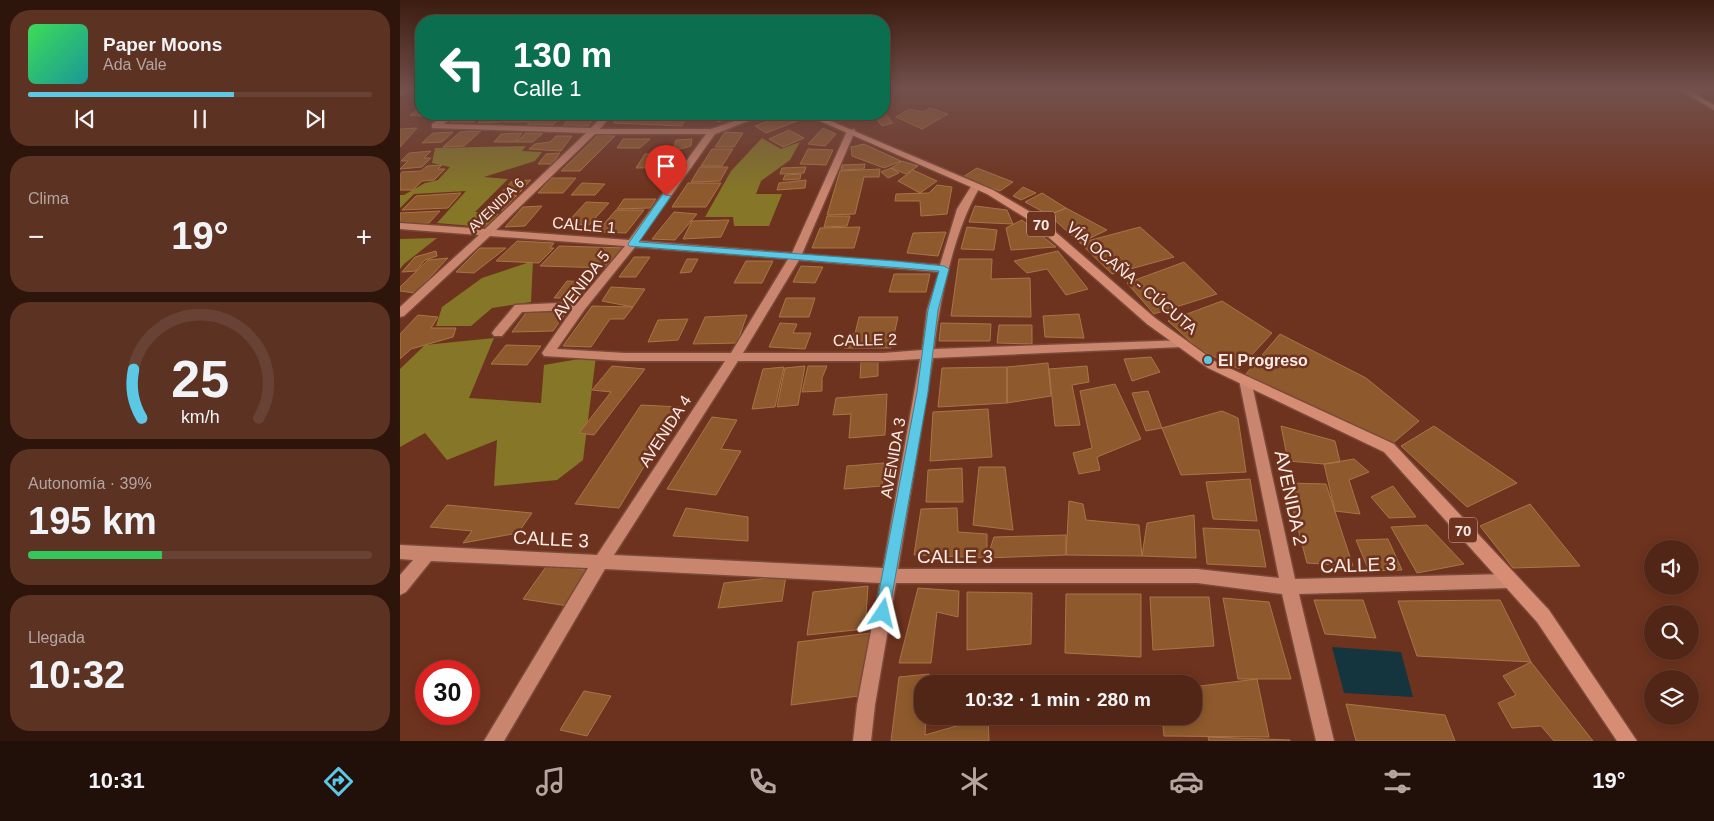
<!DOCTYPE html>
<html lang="es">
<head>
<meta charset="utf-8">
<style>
  body { margin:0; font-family:Arial,sans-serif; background:#5c3223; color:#f1f3f6; height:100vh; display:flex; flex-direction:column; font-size:19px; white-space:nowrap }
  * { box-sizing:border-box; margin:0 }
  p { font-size:16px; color:#b5a5a1 }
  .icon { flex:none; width:28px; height:28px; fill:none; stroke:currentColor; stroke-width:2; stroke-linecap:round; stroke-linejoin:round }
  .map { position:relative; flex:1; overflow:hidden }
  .details { display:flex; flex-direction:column; gap:10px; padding:10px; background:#2d150c; width:400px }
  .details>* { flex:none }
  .top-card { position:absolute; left:15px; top:15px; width:475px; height:105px; border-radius:20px; box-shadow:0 2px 12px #0003,0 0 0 1px #684335; background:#0b6e4f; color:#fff; overflow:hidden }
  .buttons { position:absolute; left:1244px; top:540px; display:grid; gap:10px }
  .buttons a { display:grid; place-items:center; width:55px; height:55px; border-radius:50%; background:#522616; box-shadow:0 2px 12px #0003,0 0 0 1px #684335; font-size:25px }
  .speed { position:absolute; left:15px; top:660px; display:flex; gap:10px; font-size:25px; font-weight:700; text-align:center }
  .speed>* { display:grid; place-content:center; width:65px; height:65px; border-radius:50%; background:#522616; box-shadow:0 2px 12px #0003,0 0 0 1px #684335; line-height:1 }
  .speed .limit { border:8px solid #d22; background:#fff; color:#111 }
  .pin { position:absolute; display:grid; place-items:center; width:42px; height:42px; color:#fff; margin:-51px -21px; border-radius:50% 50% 50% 0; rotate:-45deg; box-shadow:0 0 5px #0007 }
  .pin .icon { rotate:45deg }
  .me { position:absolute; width:55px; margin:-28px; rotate:10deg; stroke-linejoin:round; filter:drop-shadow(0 0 4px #0008) }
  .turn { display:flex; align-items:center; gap:18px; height:105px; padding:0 15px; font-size:22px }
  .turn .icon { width:65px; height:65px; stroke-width:2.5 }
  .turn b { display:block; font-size:35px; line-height:42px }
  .big { font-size:38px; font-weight:700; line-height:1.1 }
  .details .card { flex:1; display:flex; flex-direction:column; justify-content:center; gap:8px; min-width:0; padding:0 18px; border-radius:20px; background:#5c3223 }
  .details .dial { align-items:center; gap:0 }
  .dial svg { height:130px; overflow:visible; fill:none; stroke:#684335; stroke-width:7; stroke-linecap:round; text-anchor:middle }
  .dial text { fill:#f1f3f6; stroke:none }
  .song { display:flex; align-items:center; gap:15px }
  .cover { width:60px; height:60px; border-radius:8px; background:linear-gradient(135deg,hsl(130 70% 55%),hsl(180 70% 35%)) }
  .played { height:5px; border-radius:2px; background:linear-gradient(90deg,#5bc8e6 60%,#684335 60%) }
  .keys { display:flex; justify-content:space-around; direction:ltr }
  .heat { display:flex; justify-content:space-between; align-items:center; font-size:28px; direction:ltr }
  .charge { height:8px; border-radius:4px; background:linear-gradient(90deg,#34c759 39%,#684335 0) }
  .trip { position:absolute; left:514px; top:675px; width:288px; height:50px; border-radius:20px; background:#522616; box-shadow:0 2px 12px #0003,0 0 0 1px #684335; font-weight:700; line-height:50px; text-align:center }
  .menu { display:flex; height:80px; justify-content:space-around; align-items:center; background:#210f09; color:#b5a5a1 }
  .menu .icon { width:35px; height:35px }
  .menu .active { color:#5bc8e6 }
  .menu b { font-size:22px; color:#f1f3f6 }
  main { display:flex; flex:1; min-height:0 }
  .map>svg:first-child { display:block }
  .forest { fill:#857727 }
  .water { fill:#15353e }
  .building { fill:#8e5a2d; stroke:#aa7448 }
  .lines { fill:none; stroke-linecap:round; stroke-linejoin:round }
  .minor-casing { stroke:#794a39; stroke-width:3 }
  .major-casing { stroke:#794a39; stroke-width:3 }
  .minor { fill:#ca856f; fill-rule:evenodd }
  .major { fill:#d78d74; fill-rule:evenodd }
  .route { fill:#5bc8e6; stroke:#3b8296 }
  .poi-dot { fill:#5bc8e6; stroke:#6e331e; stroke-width:2 }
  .labels { text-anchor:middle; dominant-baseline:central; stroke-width:5; stroke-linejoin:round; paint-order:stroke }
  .far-street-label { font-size:14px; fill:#fbece7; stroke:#6e331e }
  .shield { fill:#6e331e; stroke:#d1b4ab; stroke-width:1 }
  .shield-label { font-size:15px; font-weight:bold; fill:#fbece7 }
  .street-label { font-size:16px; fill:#fbece7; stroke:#6e331e }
  .poi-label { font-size:16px; font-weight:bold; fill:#fbece7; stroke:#6e331e; text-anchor:start }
  .near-street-label { font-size:19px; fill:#fbece7; stroke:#6e331e }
</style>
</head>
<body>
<main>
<section class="details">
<div class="card">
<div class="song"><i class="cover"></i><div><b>Paper Moons</b><p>Ada Vale</p></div></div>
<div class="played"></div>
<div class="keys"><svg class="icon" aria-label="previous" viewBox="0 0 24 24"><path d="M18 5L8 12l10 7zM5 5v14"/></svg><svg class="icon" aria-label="pause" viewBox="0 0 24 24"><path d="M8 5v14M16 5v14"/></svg><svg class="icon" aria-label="next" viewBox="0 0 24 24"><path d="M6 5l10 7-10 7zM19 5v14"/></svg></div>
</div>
<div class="card"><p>Clima</p>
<div class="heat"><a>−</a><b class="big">19°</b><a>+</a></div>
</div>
<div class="card dial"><svg viewBox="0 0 100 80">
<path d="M14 69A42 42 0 1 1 86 69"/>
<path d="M14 69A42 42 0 0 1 9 39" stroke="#5bc8e6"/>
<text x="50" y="56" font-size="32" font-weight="700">25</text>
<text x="50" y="72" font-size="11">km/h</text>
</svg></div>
<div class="card"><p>Autonomía · 39%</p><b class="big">195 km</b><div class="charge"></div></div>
<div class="card"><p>Llegada</p><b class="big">10:32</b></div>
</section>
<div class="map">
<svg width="1314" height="741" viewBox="0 0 1314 741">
  <rect width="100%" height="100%" fill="#6e331e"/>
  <path class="forest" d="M362 138 381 149 400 142 390 160 361 181 356 194H382L369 226H334L333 217H305L331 171Z
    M126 146 122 151 142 152 135 161 84 177 108 179 75 212 101 214 85 227 37 223 66 191 14 194 0 208V195H4L25 183 38 180 50 167 32 163 35 148Z
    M37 238 4 264 0 269V239Z
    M133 261 131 302 92 308 71 326H36L42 307 82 278Z
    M94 338 69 398 141 403 144 365 196 356 183 460 157 480 94 486 97 440 47 460 25 433 0 447V369L25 345Z"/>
  <path class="water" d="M932 647 1001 652 1013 697 944 693Z"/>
  <path class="building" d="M21 108V114H38L32 117 10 115Z
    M530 108 548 114 522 129 496 117 509 109 523 112Z
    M484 112 493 123 482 126 473 114H484Z
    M61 114H82L74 122H51Z
    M87 114H109L101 122 78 123Z
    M111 114H136L129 122H103Z
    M153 114H198L188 126 162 127 172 115 151 116Z
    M223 114H283L286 117 282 126 213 123Z
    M312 114H352L317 122Z
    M387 114 400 120 366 133 355 126Z
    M134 117H160L153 125H127Z
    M17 128 0 147V129Z
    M423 128 436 134 425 146 408 144Z
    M389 130 404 138 383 147 369 139Z
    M81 131 64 146 43 147 60 132Z
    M53 132 42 142 22 143 33 133Z
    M325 132 343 133 334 147H315Z
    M122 133 115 142H94L101 134Z
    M126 133H143L133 142H116Z
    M198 135 215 136 180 171H161Z
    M156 136H172L161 151 129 149 135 144 150 142Z
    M223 139H250L240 148H217Z
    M292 139 291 146 273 151 276 140Z
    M464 144 501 161 484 168 452 156 451 147Z
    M312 149H333L322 166H301Z
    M408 149 433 150 426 165 400 164Z
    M31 151 24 158H31L22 167 0 169 8 161H1L9 153Z
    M160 153 152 164H138L146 154Z
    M281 153 273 167 236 168 245 154Z
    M502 161 518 166 506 174 491 168Z
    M465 164 464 169 441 170 442 165Z
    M42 165 38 169H45L34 180 22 181 13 190H0V175L2 172 21 171 27 166Z
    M300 167H328L320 181 291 182Z
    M406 167 404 173 380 174 382 168Z
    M491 168 499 173 488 178 481 172Z
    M577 168 613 182 600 191 563 177Z
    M480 169 479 177H464L455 214 427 215 440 171Z
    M513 170 537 181 520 193 498 181Z
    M401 174 400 179 383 180 385 175Z
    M152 178H176L163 193H138Z
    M131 180 119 193 100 194 112 181Z
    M406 180 405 188 377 190 379 183Z
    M182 183 205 184 195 195H171Z
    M288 183H321L306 207H272Z
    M537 185 552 187 547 214 521 216 520 201H495L496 194 529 193Z
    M623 187 636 193 621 200 613 196Z
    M61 193 48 208 2 210 16 196Z
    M642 193 666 208 649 215 625 202Z
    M98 195H117L103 210H83Z
    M224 199H256L250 208 217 209Z
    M186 202 209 203 189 225 166 224Z
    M142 206 125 226 105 227 123 207Z
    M575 206 607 210 613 224 569 222Z
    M666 208 707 230 680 243 649 215Z
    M216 210H244L226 233 197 232Z
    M40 211 29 223 0 225V213Z
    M274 212 297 214 275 240 252 239Z
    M427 216H450L447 226 424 227Z
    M329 220 321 237 283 239 292 221Z
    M622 220 656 247 611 250 606 228Z
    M460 227 454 248H412L420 228Z
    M567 227 597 230 594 250 561 249Z
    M740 227 774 257 712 274 680 243Z
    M546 232 538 256 507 253 513 233Z
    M117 241 154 243 150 248H154L139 263 96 261Z
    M159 246 226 248 209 268 140 266Z
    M80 248H106L74 273 56 272Z
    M36 251 37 256 25 260 16 271 2 272 15 257Z
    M658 251 688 289 666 295 647 269 627 273 614 261Z
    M234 257H250L236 277H219Z
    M48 258 15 293 0 291V287L28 260Z
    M287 259H298L291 272 280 273Z
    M559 259H592L591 279 630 278 631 317 551 316Z
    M346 261H373L362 283H334Z
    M784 262 817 294 754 314 727 283Z
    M401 266 423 267 415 283 393 282Z
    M494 274H530L526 292H489Z
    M167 281 190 282 178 298H154Z
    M211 287 245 289 233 307 202 301Z
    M386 298H415L409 317H379Z
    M822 301 872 333 839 369 799 349 768 321Z
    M192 306 233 307 224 319H210L191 347 163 346Z
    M128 310H168L153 331 112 332Z
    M679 314 684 338 645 337 643 316Z
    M18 315 38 317 31 328H56L53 337 11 349 0 359V334Z
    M347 315 337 343 293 344 305 317Z
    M459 317H498L491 348H444L448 334H455Z
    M288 319 278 340 248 342 258 320Z
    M380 323 397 324 393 333H411L405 349 369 347Z
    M541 323 591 324 590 341H539Z
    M599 325H632V344L597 343Z
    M880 334 966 378 1019 421 992 444 845 375Z
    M106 345 141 346 127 365 91 364Z
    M751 357 760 372 732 381 724 359Z
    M478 361V376L460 378 461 362Z
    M648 363 651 396 607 403V367Z
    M212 366 245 369 194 435 179 433 211 392 192 390Z
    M405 366 398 405 377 407 385 368Z
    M408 366H427L422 378V391L402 392Z
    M687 366 689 382 672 385 680 425 655 426 649 369Z
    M384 367 375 407 352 409 363 369Z
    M607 367V403L538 407 542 368Z
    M715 384 741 439 697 457 700 470 679 474 673 453 692 448 680 391Z
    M748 391 762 428 746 431 732 393Z
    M487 394 485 435 449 438 451 414 433 415 436 398Z
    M241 405 280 407 219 508 175 504Z
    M588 409 592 457 530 461 533 412Z
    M822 411 838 418 846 472 781 475 762 428Z
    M312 417 337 420 321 449 341 451 316 495 267 489Z
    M881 426 935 441 940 462 924 464 888 461Z
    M1034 426 1117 483 1067 507 1001 446Z
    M954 459 969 472 949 480 960 514 935 511 924 464Z
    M484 463 482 486 444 489 447 466Z
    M579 467H605L613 530 573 525Z
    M562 468 563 502H526L528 470Z
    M850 479 857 521 813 519 806 482Z
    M886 483 926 484 953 566 907 563Z
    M993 486 1016 517 989 518 971 497Z
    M669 501 683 504 686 520 739 525 742 556 666 555Z
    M1130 504 1180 566 1113 568 1080 526Z
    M47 505 132 513 118 533 63 543 72 531 30 527Z
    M286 508 348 517V541L273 536Z
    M557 508 558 532 587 534V558L514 555 521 509Z
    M794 515 796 558 742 556 747 523Z
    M1027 525 1064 564 1017 573 991 527Z
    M803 528 859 530 866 567 807 564Z
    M666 535V555L587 558 594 537Z
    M988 539 1002 570 969 571 956 540Z
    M148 564 191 571 168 606 123 599Z
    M386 576 382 601 318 608 324 583Z
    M468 586 465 629 407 635 413 592Z
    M518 588 559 591 558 617 537 612 531 663H499Z
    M567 592 632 593 631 644 567 650Z
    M666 594H741V657L665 653Z
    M750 597H809L814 646 753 650Z
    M823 598 869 602 891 679H838Z
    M914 600H963L976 638 925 634Z
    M1100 600 1131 662 1017 656 998 601Z
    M470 633 466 695 391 705 398 642Z
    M1131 662 1193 741H1154L1141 726 1112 728 1098 703 1116 695 1103 676Z
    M529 674 528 684H522V716H526L525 735 588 717 589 741H491L499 677Z
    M857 679 869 737 764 736 762 716H792V687Z
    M184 691 211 696 187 736 160 730Z
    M946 704 1045 715 1055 741H956Z
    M808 737 890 740V741H809Z"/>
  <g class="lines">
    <defs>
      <path id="minor" d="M3 89H13L0 95V90Z
        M1278 89H1287L1314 105V110Z
        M47 114H56L44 124 191 128 204 114H212L200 129H311L355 114H366L315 134 239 241 392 253 447 131 454 129 455 131 402 254 540 265 557 209 572 185H578L580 187C554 230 540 299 534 349L786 340 788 343 786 346 782 347 533 358 498 569H797L879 578 839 380 841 377H849L851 380 895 579 1109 574 1115 576 1117 581 1115 586 1109 588 899 594 934 741H916L882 594 797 583H496L475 705 471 741H453L457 705 480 583 205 569 104 741H84L188 568 31 561 6 592 0 595V575L13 560 0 559V545L197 555 325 361H225L144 356 142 353 144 350 172 310 122 312 102 336H94L92 333 94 330 115 305 178 302 225 246 90 236 4 316 0 317V307L79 235 0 229V223L85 229 186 133 32 128V124ZM195 134H306L229 240 96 230ZM235 247 388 259 331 353H225L157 349 185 309ZM399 260 539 272 527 310 522 350 483 353H343ZM520 359 483 568 214 555 338 361H483Z"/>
      <path id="major" d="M404 114H414L593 190 637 216 755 318 816 362 994 444 1149 610 1237 741H1217L1137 622 984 452 808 368 747 324 629 220 587 194Z"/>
    </defs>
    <use href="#minor" class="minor-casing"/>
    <use href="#major" class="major-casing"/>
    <use href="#minor" class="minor"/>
    <use href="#major" class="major"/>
  </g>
  <linearGradient id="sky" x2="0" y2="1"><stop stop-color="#3c1c10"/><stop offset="0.46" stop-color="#73504c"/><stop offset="1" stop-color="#73504c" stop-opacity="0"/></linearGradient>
  <rect width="1314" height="193" fill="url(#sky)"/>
  <path class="route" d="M263 194 271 196 239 242 495 261 544 266 549 269 538 310 528 392 488 618 483 620 477 618 475 613 517 392 528 310 539 271 229 246 228 244Z"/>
  <circle class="poi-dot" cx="808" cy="360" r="5"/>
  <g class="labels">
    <g class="far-street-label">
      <text transform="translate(96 205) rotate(-44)">AVENIDA 6</text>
    </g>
    <g class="shield">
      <rect x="627" y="211.5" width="28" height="25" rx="4"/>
      <rect x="1049" y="517.5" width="28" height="25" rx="4"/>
    </g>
    <g class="shield-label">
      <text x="641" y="224">70</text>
      <text x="1063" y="530">70</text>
    </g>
    <g class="street-label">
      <text transform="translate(184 225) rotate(5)">CALLE 1</text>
      <text transform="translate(732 278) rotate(40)">VÍA OCAÑA - CÚCUTA</text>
      <text transform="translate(181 285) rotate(-52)">AVENIDA 5</text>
      <text transform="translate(465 340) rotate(-1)">CALLE 2</text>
      <text transform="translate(265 431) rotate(-57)">AVENIDA 4</text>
      <text transform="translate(493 458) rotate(-80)">AVENIDA 3</text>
    </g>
    <g class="poi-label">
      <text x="818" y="360">El Progreso</text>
    </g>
    <g class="near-street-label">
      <text transform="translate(891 498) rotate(78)">AVENIDA 2</text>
      <text transform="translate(151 539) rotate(3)">CALLE 3</text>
      <text x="555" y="556">CALLE 3</text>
      <text transform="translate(958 565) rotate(-2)">CALLE 3</text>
    </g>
  </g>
</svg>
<div class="buttons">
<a><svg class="icon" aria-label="sound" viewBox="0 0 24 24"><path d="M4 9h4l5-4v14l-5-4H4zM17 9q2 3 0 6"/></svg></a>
<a><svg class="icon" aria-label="search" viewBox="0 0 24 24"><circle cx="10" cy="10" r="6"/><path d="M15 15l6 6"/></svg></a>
<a><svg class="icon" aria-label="layers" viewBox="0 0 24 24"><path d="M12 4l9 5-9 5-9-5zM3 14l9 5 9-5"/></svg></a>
</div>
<div class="speed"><div class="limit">30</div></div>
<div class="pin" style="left:266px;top:196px;background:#d93025"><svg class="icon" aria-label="arrive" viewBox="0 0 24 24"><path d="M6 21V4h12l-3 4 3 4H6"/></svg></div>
<svg class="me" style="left:483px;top:613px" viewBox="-20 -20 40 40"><path d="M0-17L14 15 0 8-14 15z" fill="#5bc8e6" stroke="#fff" stroke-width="4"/></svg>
<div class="trip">10:32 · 1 min · 280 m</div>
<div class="top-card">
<div class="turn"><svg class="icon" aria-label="left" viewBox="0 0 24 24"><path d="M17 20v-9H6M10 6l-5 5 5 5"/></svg><div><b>130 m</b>Calle 1</div></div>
</div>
</div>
</main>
<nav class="menu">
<b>10:31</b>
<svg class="icon active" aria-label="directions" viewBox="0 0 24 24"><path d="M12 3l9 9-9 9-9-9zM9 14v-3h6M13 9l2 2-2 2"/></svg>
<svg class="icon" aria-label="music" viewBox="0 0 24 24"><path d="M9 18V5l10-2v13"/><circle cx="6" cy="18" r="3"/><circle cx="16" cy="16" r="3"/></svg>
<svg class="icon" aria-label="phone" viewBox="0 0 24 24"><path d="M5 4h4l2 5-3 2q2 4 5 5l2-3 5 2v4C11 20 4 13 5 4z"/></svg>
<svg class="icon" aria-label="climate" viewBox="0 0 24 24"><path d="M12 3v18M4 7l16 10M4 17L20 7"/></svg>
<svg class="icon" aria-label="car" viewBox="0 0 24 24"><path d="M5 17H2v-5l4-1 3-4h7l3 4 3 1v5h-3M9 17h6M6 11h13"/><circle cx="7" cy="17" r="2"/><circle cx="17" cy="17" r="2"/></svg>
<svg class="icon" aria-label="filters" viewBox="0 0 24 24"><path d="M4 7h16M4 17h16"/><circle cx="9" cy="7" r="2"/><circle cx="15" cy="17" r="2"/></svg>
<b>19°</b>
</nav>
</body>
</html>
